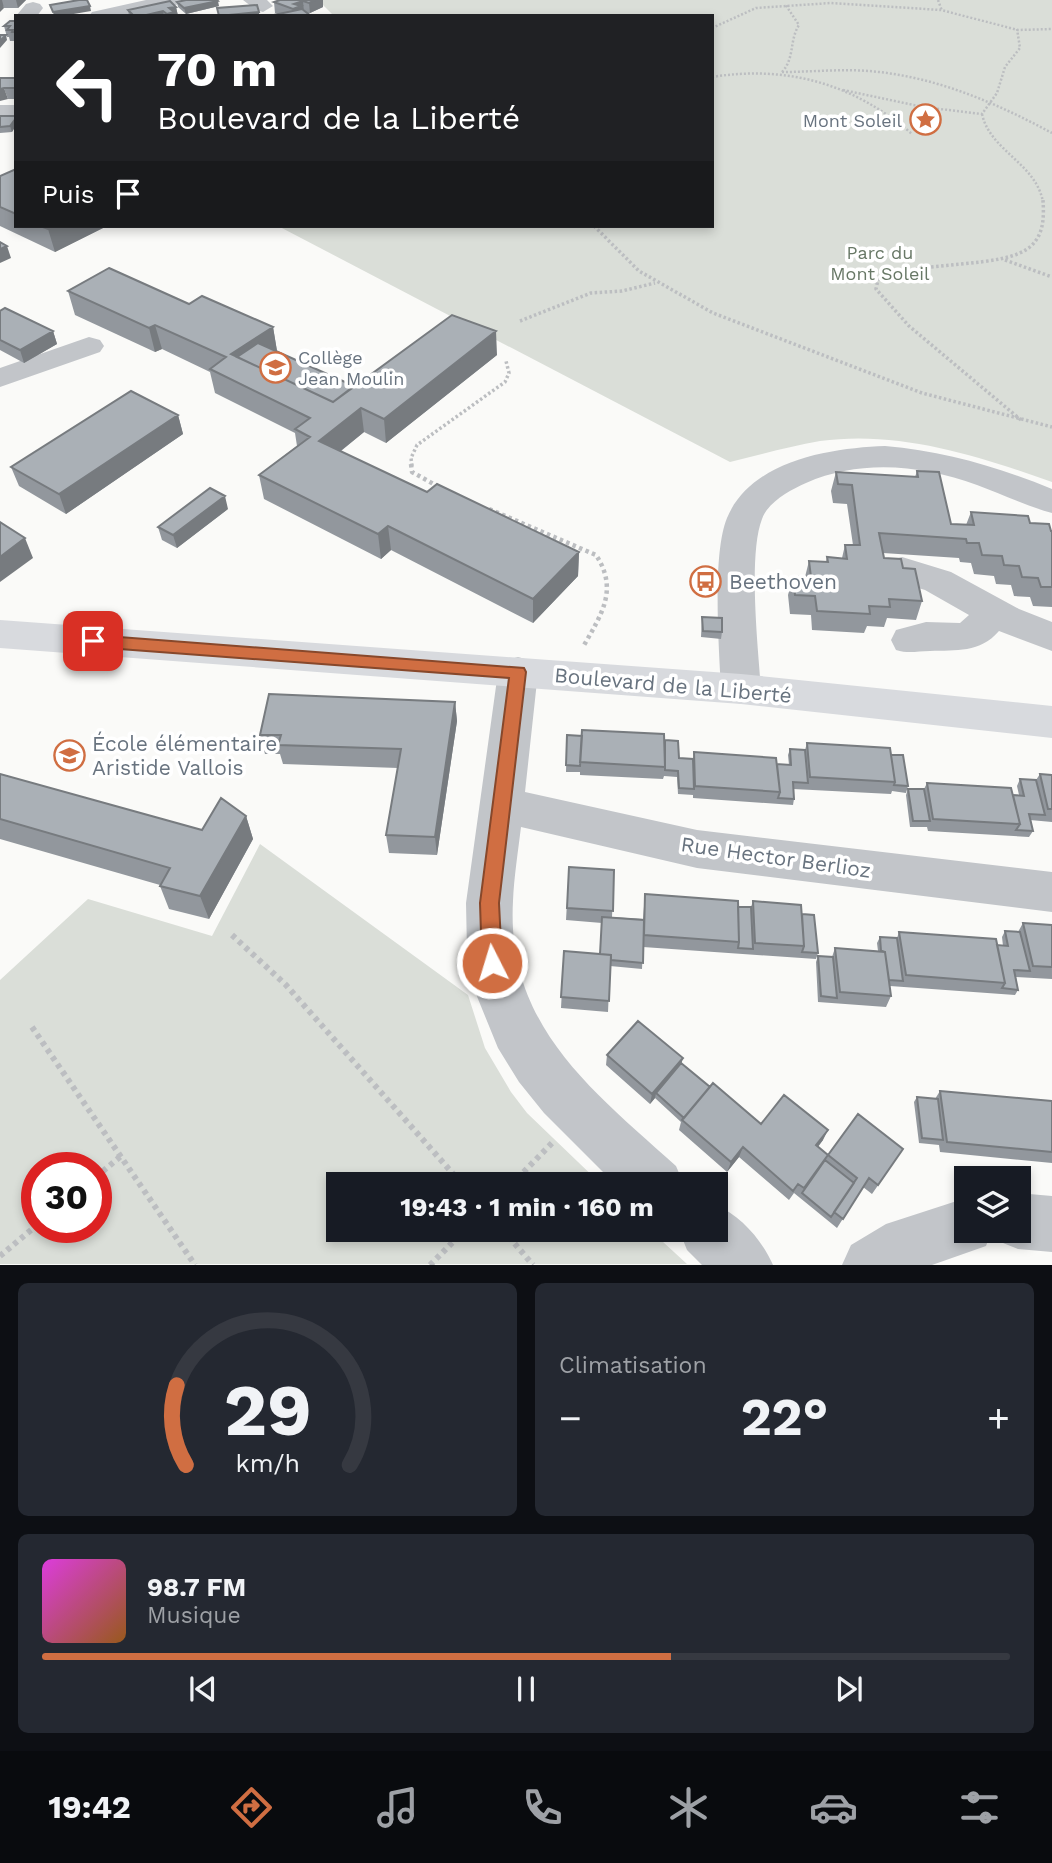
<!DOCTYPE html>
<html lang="fr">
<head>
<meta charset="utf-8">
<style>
  body { margin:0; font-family:"Work Sans",sans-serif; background:#242831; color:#f1f3f6; height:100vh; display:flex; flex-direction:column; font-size:26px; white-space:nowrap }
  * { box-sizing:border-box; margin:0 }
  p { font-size:23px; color:#9ea1a6 }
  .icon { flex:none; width:38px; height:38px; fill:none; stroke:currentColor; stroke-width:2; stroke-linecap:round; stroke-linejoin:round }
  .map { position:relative; height:1265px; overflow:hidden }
  .panel { display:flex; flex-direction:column; gap:18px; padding:18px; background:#0d0f14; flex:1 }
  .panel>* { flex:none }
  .top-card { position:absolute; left:14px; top:14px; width:700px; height:214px; border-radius:0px; box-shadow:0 4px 10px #0003; background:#202124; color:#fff; overflow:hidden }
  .controls { position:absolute; left:954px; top:1166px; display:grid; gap:14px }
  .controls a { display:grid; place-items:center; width:77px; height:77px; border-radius:0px; background:#171b24; box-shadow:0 4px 10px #0003; font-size:35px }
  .speed { position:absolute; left:21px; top:1152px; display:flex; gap:14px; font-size:35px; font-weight:700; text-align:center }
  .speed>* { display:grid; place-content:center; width:91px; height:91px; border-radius:50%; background:#171b24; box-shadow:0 4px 10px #0003; line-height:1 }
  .speed .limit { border:10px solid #d22; background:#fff; color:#111 }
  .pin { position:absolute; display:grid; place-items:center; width:60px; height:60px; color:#fff; margin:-30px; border-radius:14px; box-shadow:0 4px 10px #0006 }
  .me { position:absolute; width:77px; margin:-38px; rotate:355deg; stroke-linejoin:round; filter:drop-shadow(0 0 5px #0008) }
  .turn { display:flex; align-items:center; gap:24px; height:147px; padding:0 28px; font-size:32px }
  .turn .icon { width:91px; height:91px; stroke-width:2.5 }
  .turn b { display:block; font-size:49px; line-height:60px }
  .then { display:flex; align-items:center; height:66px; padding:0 28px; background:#0003; gap:14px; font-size:26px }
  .big { font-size:52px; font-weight:700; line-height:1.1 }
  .panel .card { flex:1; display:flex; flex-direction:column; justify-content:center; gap:10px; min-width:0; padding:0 24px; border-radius:10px; background:#242831 }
  .panel .dial { align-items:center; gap:0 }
  .dial svg { height:182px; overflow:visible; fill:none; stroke:#363941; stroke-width:7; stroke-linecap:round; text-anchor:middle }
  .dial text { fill:#f1f3f6; stroke:none }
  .song { display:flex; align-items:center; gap:21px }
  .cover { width:84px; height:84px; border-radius:10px; background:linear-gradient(135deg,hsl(300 70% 55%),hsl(30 70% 35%)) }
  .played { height:7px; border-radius:4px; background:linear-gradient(90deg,#d06e42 65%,#363941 65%) }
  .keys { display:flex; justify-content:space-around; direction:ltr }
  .heat { display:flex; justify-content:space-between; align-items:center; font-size:38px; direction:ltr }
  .panel .tiles { flex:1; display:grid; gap:18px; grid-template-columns:1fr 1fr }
  .card:last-child { grid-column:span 2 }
  .trip { position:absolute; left:326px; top:1172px; width:402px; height:70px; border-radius:0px; background:#171b24; box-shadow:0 4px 10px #0003; font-weight:700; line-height:70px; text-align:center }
  .tabs { display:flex; height:112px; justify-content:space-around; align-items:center; background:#090b0e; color:#9ea1a6 }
  .tabs .icon { width:49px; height:49px }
  .tabs .selected { color:#d06e42 }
  .tabs b { font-size:32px; color:#f1f3f6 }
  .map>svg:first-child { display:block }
  .green { fill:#daded8; fill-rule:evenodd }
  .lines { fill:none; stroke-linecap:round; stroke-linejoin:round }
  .path-far3 { stroke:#bcbec1; stroke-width:2.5; stroke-dasharray:2 2; stroke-linecap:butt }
  .path-far2 { stroke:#bcbec1; stroke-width:3.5; stroke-dasharray:2.5 2.5; stroke-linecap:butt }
  .path-far1 { stroke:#bcbec1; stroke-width:4.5; stroke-dasharray:3.5 3.5; stroke-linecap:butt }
  .path { stroke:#bcbec1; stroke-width:6; stroke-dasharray:4.5 4.5; stroke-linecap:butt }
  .minor { fill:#c2c5c9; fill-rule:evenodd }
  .major { fill:#d8dade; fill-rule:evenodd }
  .wall { fill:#92979d }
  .shaded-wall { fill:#777b7f }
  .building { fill:#aab0b6; stroke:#777b7f; stroke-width:2 }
  .route { fill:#d06e42; stroke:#87482b; stroke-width:2 }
  .labels { text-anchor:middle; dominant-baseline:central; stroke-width:7; stroke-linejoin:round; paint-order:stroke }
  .far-poi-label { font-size:18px; fill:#68737f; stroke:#fff; text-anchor:end }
  .far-park-label { font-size:18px; fill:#687866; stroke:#fff }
  .poi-label { font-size:21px; fill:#68737f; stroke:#fff; text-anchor:start }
  .street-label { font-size:21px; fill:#68737f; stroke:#fff }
</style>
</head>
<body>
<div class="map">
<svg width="1052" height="1265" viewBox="0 0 1052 1265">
  <rect width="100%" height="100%" fill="#fafaf8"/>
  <path class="green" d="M318 0H1052V482C979 456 899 430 820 441 790 446 760 455 730 462L278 226H712V16H334Z
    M260 844 468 995 485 1048 511 1092 527 1113 602 1185H338V1230H650L687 1264H0V980L88 899 212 936ZM37 1167H96V1227H37Z"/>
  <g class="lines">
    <path class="path-far3" d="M938 0 942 11
      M712 28 756 8 831 3 941 10 1018 30 1052 29
      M782 72C814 72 847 68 879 72 941 79 998 104 1052 133
      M782 72C795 58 789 41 799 25L785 4
      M712 77C788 65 854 84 912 134
      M843 90 923 107 982 114 997 93 1005 67 1020 48 1017 29
      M982 114C990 151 1036 163 1043 202"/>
    <path class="path-far2" d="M594 226 639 271 713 313 922 393 1052 427
      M1005 260 1052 277
      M520 321 591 293 622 291 655 283
      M1021 420 909 326 876 289 878 280C919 259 1005 270 1031 246 1044 234 1044 217 1043 200
      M412 466 411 458 417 445 505 382 509 373 506 361"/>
    <path class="path-far1" d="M411 464 412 472 439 487
      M489 509 596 555C619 590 601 615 583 647"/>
    <path class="path" d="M232 935 286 985 463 1185
      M32 1027 195 1265
      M96 1177 121 1156
      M511 1185 552 1143
      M503 1230 533 1265
      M0 1256 37 1225
      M430 1265 465 1230"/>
    <path class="minor" d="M146 0H183L180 4 128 16H89L92 12Z
      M243 0H267L273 6 263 12 256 10Z
      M33 2 40 4 43 8 37 16H16L26 4Z
      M0 105H16V119H0Z
      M89 337 100 340 104 346 100 352 0 387V368Z
      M885 446C944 451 998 467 1052 489V513C1026 506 1002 494 977 485 921 465 861 459 806 483 790 490 768 502 762 519 748 555 758 648 761 689L755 700 741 704 727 700 721 689C719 647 712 554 727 518 751 460 831 448 885 446Z
      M902 557 951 572 1019 609 1052 622V651L999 631C980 653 956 650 930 651 917 651 909 654 896 650L891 640 896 630 926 622 960 623 969 615 925 590 889 579 884 570 889 561Z
      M518 657 532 661 538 672 525 792 697 830 1052 872V912L697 868 521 827C518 852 514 877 513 901 506 1026 593 1091 676 1166L684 1185H616L544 1113 519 1082 498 1048 476 994 467 951 466 903 498 672 504 661Z
      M1018 1193 1052 1196V1252L1018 1249 998 1241 994 1230H1018Z
      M966 1198V1230H992L986 1246 932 1265H842L851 1245 886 1224Z
      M716 1205C741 1216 762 1240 773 1265H702L687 1250 679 1230H716Z"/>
    <path class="major" d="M0 620 741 674 1052 706V738L741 704 0 648Z"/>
  </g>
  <path class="wall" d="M0 0H26L18 8H4Z
    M323 0V7L310 13 278 14 275 13 274 2Z
    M177 2 219 6 186 14 178 7Z
    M176 7 178 16H129L128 10Z
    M16 21V43L15 41H10L9 37H7L4 26Z
    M0 78H16V99H8Z
    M0 116H16L12 132 0 133Z
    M16 169V226H107L55 252 0 226V176Z
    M68 291 189 304 273 327 277 351 354 386 497 355 386 443 364 432 341 451 427 492 579 552 578 576 533 623 391 550 381 559 264 499 259 475 297 446 295 433 215 393 210 372 162 349 155 352 75 315Z
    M0 311 53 331 57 344 24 363 0 350Z
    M178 415 183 434 66 514 19 486 11 467Z
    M917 471 951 524 966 525 971 512 1030 523 1052 531V607L1033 606 1030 597 1014 596 1011 585 996 584 994 576 974 574 971 563 960 562 959 558 883 553 884 558 903 568 922 601 916 620 887 618 884 627 867 626 864 633 812 630 811 615 790 614 788 595 793 576 805 577 809 561 826 562 827 557 842 558 845 545H853L847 504 833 503 831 491 836 472 915 477Z
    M228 509 177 548 162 540 158 527Z
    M702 617 722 632 721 639 701 637Z
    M455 702 457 721 437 855 389 853 386 835 398 768 283 764 280 754H265L260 735Z
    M567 735 665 740 679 758 693 759 694 752 777 764 789 765 788 755 790 749 805 750 807 743 891 755 908 786 906 793 892 791 891 794 793 789 794 799 793 805 693 798V795L678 794 677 777 664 776 663 779 580 775V772H566Z
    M0 774 202 830 246 816 253 839 209 919 169 909 160 886V885L0 839Z
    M1040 774 1052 775V822L1030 820 1033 831 1029 837 928 831 927 827H910L906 795 908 789H924L927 783 1019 795 1017 786 1020 779 1036 780Z
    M569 867 614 870 612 917 643 919 645 894 738 907H751L753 901 802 914 818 953 816 959 643 947 642 969 610 966 608 1012 561 1008 564 951 600 954 602 923 566 920Z
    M1023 923 1052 925V979L1016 977 1018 990 1015 995 890 986 891 996 886 1007 818 1002 816 962 818 956 832 957 835 948 878 951 877 943 880 937 897 938 899 932 1003 946 1002 937 1005 931 1018 932Z
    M607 1055 681 1063 710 1087 761 1124 823 1140 818 1147 828 1155 903 1149 872 1194 863 1187 837 1228 794 1193 789 1200 739 1157 727 1172 679 1130 681 1122 655 1098 650 1104 606 1065Z
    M940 1091 1052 1101V1163L940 1152 939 1145 919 1143 914 1102 917 1097 935 1099Z"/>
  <path class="shaded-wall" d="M0 0H2L4 8 0 12Z
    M16 0H26L18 8Z
    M315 0H323V7L310 13 309 3Z
    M218 1 219 6 186 14 184 8Z
    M303 1 304 12 294 16V4Z
    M90 6 91 11 62 16H54L53 12Z
    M176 7 178 16H167L169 8Z
    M163 11 164 16H142Z
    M259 12V16H219Z
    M6 35 7 40 0 48V41Z
    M4 88 8 99 0 101V89Z
    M16 118V126L12 132 10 126Z
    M55 226H107L55 252 48 229Z
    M7 246 11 258 0 263V249Z
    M155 325 162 349 155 352 149 328Z
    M273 327 277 351 251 369 231 354Z
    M53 331 57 344 24 363 20 350Z
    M496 331 497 355 386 443 384 419Z
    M361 408 364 432 323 465 319 441Z
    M178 415 183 434 66 514 59 494Z
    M225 496 228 509 177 548 173 535Z
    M388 526 391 550 381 559 378 534Z
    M25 538 33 558 0 582V557Z
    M579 552 578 576 533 623V599Z
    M455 702 457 721 437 855 435 837Z
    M246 816 253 839 209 919 200 896Z
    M683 1058 680 1068 656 1093 655 1098 650 1104 652 1094Z
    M828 1130 823 1140 811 1155 816 1145Z
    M743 1147 739 1157 727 1172 731 1162Z"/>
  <path class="building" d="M79 0H87L90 6 53 12 50 5Z
    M186 0H217L218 1 184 8 177 2Z
    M280 0H315L309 3 303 1 294 4 301 6 293 9 274 2Z
    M170 1 176 7 169 8 174 12 167 14 163 11 142 16H134L128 10Z
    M257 5 259 12 219 16 217 8Z
    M302 9 311 16H269Z
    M10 21H16V32H12L13 30H7L10 26H4Z
    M0 35H6L0 41Z
    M0 78H16V88H4L0 89Z
    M0 116H16V118L10 126 0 127Z
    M16 169V214L0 207V176Z
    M40 226H55L48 229Z
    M0 242 7 246 0 249Z
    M109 268 189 304 202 296 273 327 231 354 333 402 452 315 496 331 384 419 361 408 319 441 427 492 437 484 579 552 533 599 388 526 378 534 259 475 310 437 295 429 310 418 210 369 226 357 155 325 149 328 68 291Z
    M5 308 53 331 20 350 0 340V311Z
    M258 343 354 386 333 402 237 357Z
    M131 391 178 415 59 494 11 467Z
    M917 471 939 472 951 524 974 525 971 512 1028 516 1030 523 1049 524 1051 531H1052V587H1041L1038 578 1022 577 1019 566 1004 565 1002 556 982 555 979 543H967L966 539 879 533 884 558 901 559 903 568 915 569 922 601 889 599 890 607 869 606 870 614 817 611 815 596 795 595 793 576 811 577 809 561 828 562 827 557 847 559 845 545H860L852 485 838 484 836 472 918 477Z
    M210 488 225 496 173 535 158 527Z
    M0 522 25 538 0 557Z
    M702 617 722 618V632L703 631Z
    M269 694 455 702 435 837 386 835 401 749 278 745 281 735H260Z
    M582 730 664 734 665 767 580 762Z
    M567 735 582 736 580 766 566 765Z
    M665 740 678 741 679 758 693 759 694 789 679 788 678 771 665 770Z
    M807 743 890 748 895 782 810 777Z
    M790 749 805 750 808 783 793 782 794 799 778 798 780 792 777 764 791 765Z
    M694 752 776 758 780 792 695 786Z
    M891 755H903L908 786 894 785 895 782Z
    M0 774 202 830 221 798 246 816 200 896 160 886 170 868 0 819Z
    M1040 774 1052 775V809H1048Z
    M1020 779 1036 780 1045 815 1029 814 1033 831 1016 830 1020 824 1013 795 1024 796Z
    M927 783 1011 788 1020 824 933 819Z
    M908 789H924L930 821H913Z
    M569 867 614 870 613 911 567 908Z
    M645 894 738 901 739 942 644 935Z
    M753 901 801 905 804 946 755 943Z
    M738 907H751L753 949 738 948 739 942Z
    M802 914 814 915 818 953 802 952 804 946Z
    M602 917 644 920 643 963 611 960V955L600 954Z
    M1023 923 1052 925V967L1033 966Z
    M1005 931 1020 932 1030 971 1014 970 1018 990 1002 988 1005 983 997 945 1008 946Z
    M899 932 996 939 1005 983 906 975Z
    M880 937 897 938 903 981 889 980 885 952 881 951Z
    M835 948 885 952 891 996 840 992Z
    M564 951 611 955 609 1001 561 997Z
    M818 956 833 957 837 998 821 996Z
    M638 1021 683 1058 652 1094 607 1055Z
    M681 1063 710 1087 684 1118 656 1093Z
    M713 1083 761 1124 784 1095 828 1130 816 1145 828 1155 858 1114 903 1149 878 1185 869 1178 843 1219 834 1212 857 1178 828 1155 804 1188 798 1184 793 1191 743 1147 731 1162 682 1120Z
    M940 1091 1052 1101V1152L947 1142Z
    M917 1097 938 1099 943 1140 922 1138Z
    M825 1160 854 1183 831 1217 802 1193Z"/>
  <path class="route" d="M93 635 524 668 526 672 499 903 502 963 499 970 492 973 485 970 482 963 480 903 509 678 93 647 85 641Z"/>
  <defs>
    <symbol id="sight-ring" viewBox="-11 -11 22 22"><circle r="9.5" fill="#fff" stroke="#d06e42" stroke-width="1.5"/><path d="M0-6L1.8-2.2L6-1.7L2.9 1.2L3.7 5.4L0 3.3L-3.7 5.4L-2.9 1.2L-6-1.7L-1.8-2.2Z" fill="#d06e42"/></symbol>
    <symbol id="school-ring" viewBox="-11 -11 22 22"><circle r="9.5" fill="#fff" stroke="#d06e42" stroke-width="1.5"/><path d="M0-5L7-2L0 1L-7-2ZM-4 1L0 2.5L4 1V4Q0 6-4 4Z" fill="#d06e42"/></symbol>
    <symbol id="bus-ring" viewBox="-11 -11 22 22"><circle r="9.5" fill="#fff" stroke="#d06e42" stroke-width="1.5"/><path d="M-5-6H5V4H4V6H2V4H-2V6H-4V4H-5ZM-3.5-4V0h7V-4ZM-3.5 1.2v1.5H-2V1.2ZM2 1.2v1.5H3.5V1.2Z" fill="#d06e42"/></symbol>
  </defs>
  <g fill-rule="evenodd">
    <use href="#sight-ring" x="908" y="102" width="35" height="35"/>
    <use href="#school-ring" x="258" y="350" width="35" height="35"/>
    <use href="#bus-ring" x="688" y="564" width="35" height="35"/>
    <use href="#school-ring" x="52" y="738" width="35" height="35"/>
  </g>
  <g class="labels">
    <g class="far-poi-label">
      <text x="902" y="120">Mont Soleil</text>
      <text x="298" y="357" text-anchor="start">Collège<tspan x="298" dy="21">Jean Moulin</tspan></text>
    </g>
    <g class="far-park-label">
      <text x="880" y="252">Parc du<tspan x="880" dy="21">Mont Soleil</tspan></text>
    </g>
    <g class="poi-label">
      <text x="729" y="581">Beethoven</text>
      <text x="92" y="743">École élémentaire<tspan x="92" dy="24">Aristide Vallois</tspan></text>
    </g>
    <g class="street-label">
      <text transform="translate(673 685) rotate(5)">Boulevard de la Liberté</text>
      <text transform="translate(776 857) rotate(8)">Rue Hector Berlioz</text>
    </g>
  </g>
</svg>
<div class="controls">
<a><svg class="icon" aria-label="layers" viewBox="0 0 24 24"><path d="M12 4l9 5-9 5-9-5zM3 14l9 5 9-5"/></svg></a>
</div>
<div class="speed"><div class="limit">30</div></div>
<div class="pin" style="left:93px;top:641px;background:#d93025"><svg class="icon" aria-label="arrive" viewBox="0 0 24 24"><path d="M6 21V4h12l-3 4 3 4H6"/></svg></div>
<svg class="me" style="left:492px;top:963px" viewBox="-20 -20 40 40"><circle r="17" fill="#d06e42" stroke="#fff" stroke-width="3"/><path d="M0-11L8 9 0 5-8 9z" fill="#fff"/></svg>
<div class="trip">19:43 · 1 min · 160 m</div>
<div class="top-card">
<div class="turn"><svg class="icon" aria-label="left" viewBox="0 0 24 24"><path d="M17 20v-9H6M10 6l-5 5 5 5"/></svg><div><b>70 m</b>Boulevard de la Liberté</div></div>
<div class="then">Puis<svg class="icon" aria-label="arrive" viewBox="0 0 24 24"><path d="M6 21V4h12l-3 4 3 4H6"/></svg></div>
</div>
</div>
<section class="panel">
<div class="tiles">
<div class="card dial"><svg viewBox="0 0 100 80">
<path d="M14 69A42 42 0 1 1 86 69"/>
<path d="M14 69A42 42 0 0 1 10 34" stroke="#d06e42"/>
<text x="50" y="56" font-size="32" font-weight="700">29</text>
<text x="50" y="72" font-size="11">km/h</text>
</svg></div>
<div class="card"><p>Climatisation</p>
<div class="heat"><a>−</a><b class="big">22°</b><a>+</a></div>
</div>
<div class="card">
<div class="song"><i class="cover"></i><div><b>98.7 FM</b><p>Musique</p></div></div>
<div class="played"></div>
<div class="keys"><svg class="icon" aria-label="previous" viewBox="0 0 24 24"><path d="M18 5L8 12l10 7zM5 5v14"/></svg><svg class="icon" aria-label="pause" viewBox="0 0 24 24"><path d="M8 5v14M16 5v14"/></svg><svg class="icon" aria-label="next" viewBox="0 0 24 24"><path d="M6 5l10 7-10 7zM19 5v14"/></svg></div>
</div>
</div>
</section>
<nav class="tabs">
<b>19:42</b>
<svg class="icon selected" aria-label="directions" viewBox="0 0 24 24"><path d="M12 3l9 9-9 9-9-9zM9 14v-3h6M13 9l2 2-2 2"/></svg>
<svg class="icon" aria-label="music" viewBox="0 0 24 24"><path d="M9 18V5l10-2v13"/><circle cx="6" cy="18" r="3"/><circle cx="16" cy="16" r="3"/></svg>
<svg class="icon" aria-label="phone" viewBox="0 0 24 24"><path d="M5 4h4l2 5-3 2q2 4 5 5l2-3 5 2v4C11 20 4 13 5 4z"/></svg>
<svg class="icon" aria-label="climate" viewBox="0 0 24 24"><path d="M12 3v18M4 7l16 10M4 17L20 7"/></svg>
<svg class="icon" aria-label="car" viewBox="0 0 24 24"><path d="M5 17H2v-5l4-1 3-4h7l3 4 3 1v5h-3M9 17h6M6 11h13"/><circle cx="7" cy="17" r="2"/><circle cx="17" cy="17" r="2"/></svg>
<svg class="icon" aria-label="filters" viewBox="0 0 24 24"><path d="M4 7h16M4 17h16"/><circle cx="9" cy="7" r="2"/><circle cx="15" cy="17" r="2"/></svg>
</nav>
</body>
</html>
